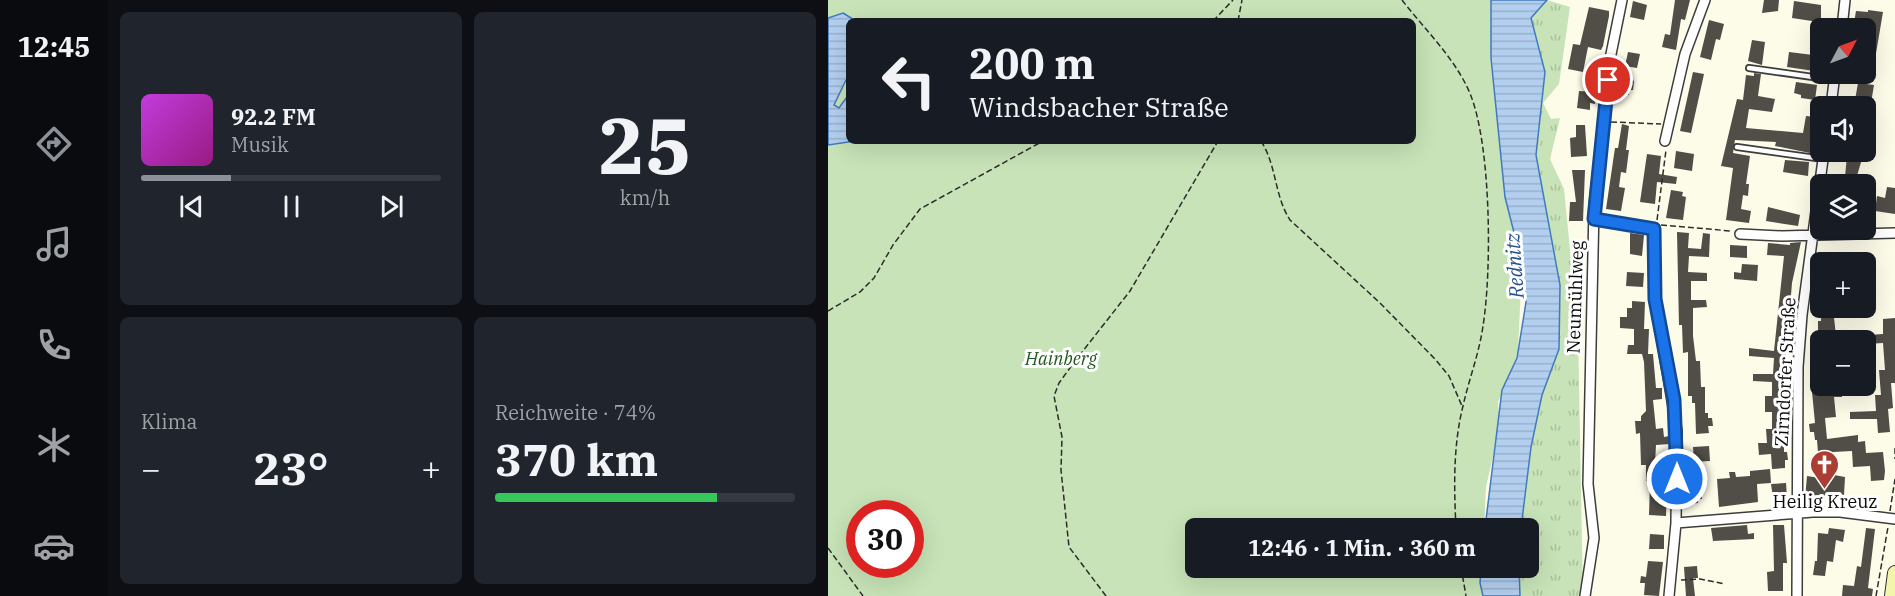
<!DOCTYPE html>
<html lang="de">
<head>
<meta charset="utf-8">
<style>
  body { margin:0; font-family:"IBM Plex Serif",serif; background:#20242c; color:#f1f3f6; height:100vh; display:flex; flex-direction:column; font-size:22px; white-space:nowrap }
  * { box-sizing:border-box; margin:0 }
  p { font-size:20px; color:#9ea1a6 }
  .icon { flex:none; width:33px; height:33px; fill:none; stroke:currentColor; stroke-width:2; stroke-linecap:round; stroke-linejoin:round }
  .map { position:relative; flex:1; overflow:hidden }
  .side { display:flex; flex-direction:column; gap:12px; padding:12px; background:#0d0f14; width:720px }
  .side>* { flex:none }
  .banner { position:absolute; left:18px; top:18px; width:570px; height:126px; border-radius:9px; box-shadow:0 6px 24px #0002; background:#171b24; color:#f1f3f6; overflow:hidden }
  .needle { width:39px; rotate:49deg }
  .buttons { position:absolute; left:982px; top:18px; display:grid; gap:12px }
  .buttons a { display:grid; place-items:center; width:66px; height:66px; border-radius:9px; background:#171b24; box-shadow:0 6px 24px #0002; font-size:30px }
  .speed { position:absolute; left:18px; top:500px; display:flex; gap:12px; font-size:30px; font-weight:700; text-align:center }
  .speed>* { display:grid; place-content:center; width:78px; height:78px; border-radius:50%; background:#171b24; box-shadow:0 6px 24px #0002; line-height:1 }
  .speed .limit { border:9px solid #d22; background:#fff; color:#111 }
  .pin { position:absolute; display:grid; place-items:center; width:51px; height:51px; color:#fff; margin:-26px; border:3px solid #fff; border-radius:50%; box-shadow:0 2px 6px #0007 }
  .me { position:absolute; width:66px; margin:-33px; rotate:0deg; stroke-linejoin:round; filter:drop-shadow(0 0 4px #0008) }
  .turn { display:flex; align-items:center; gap:21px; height:126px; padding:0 24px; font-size:27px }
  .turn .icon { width:78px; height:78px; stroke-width:2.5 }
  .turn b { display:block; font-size:42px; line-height:51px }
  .big { font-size:45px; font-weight:800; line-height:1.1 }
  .side .widget { flex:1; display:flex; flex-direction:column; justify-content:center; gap:9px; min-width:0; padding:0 21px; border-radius:9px; background:#20242c }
  .side .dial { align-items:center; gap:0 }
  .dial b { font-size:78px; line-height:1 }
  .song { display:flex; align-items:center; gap:18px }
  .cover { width:72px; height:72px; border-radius:9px; background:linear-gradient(135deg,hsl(290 70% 55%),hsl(310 70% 35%)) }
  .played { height:6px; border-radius:3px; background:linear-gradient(90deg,#8c9099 30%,#363941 30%) }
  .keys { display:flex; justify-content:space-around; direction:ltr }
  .heat { display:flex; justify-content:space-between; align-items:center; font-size:33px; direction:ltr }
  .charge { height:9px; border-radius:4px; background:linear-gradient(90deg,#34c759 74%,#363941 0) }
  .side .tiles { flex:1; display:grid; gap:12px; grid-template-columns:repeat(2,1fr) }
  .trip { position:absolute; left:357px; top:518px; width:354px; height:60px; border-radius:9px; background:#171b24; box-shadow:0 6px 24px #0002; font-weight:800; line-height:60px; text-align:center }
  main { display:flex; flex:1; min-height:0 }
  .dock { display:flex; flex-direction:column; width:108px; justify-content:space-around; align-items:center; background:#090b0e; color:#9ea1a6 }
  .dock .icon { width:42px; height:42px }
  .dock .on { color:#8c9099 }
  .dock b { font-size:27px; color:#f1f3f6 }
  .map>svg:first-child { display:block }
  .grass { fill:url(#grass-tufts) }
  .park { fill:#c7e3b7; fill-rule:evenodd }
  .water { fill:url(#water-rules); stroke:#427abe; stroke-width:1.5 }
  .building { fill:#514d47 }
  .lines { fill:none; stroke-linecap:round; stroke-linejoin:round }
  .service-casing { stroke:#3d3d3d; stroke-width:8 }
  .minor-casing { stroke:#3d3d3d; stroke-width:12 }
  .secondary-casing { stroke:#2c2c2c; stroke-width:16 }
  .path { stroke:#2c2c2c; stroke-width:1.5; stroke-dasharray:6 3; stroke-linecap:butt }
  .service { stroke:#fff; stroke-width:4.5 }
  .minor { stroke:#fff; stroke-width:9 }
  .secondary { stroke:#f3f6aa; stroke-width:14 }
  .route-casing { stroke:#114b97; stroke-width:15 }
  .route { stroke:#1a73e8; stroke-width:10 }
  .labels { text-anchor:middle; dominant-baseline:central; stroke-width:6; stroke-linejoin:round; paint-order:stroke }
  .street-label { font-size:18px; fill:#0a0a0a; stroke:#fff }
  .park-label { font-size:18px; font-style:italic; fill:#255922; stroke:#fff }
  .poi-label { font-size:18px; fill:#0a0a0a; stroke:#fff }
  .water-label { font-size:20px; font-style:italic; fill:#224e8d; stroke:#fff }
</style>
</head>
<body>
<main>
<nav class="dock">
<b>12:45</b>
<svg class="icon on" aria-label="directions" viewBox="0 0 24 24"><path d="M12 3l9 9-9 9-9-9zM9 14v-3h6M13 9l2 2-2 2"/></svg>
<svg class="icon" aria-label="music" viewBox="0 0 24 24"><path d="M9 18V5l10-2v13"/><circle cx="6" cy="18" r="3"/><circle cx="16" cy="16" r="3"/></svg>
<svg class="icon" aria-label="phone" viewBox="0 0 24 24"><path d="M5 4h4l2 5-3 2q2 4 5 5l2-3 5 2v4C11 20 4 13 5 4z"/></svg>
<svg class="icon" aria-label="climate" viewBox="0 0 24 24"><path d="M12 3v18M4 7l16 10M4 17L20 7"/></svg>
<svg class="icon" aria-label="car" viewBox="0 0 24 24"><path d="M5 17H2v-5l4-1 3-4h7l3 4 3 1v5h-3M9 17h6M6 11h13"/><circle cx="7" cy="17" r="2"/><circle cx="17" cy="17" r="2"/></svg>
</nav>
<section class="side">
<div class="tiles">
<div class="widget">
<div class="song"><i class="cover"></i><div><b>92.2 FM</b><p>Musik</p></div></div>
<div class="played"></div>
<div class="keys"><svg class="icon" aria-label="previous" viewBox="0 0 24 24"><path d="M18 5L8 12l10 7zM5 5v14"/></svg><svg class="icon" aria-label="pause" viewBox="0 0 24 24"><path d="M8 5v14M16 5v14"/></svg><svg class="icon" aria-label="next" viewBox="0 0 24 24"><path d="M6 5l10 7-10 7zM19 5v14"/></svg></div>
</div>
<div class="widget dial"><b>25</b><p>km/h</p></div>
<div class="widget"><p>Klima</p>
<div class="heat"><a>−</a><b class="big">23°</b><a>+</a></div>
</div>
<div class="widget"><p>Reichweite · 74%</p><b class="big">370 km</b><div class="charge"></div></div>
</div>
</section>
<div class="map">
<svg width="1067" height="596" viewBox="0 0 1067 596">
  <defs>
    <pattern id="grass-tufts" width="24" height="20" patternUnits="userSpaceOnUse" patternTransform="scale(1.5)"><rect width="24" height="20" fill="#c7e3b7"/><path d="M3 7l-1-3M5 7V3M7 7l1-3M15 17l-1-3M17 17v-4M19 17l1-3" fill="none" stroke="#aac19c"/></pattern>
    <pattern id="water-rules" width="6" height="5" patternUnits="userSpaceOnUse" patternTransform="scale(1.5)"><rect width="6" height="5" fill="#b3cfef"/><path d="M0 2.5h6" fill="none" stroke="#99b0cc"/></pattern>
  </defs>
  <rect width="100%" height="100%" fill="#fdfce9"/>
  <path class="grass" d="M719 0 742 7 731 84 715 103 723 119 732 118 722 159 736 189 750 331 755 596H692L691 567H700V528H693L703 447 714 395 731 348 732 285 708 155 717 72 703 17Z"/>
  <path class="park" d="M0 0H669L694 263 690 351 684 373 670 402 672 425 658 487 656 528H368V567H656L659 596H0ZM21 21H585V141H21ZM32 513H82V564H32Z"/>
  <path class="water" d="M663 0H719L703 18 717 72 708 155 732 285 731 349 714 395 703 447 693 528H657L674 390 689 358 698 302 693 260 677 197 663 58Z
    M15 13 28 21H21V79L18 80 6 105 11 108 21 94V141H27L0 145V18Z
    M653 567H691L692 596H655L652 583Z"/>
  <path class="building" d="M847 0H862L857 20 853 19 848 50 834 47 837 34 842 35Z
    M936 0H951L950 11 934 13Z
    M805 1 819 5 816 20 802 17Z
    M966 1 993 5V38L982 36 984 21 964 18Z
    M761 7 781 11V16L775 46 773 50 760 47 755 72 740 69 745 44 752 45Z
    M1040 10 1055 12 1045 71 1038 70V25L1026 23 1028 11 1040 12Z
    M881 20 896 24 892 40 888 39 883 60 872 57Z
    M924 40 937 42 934 65 920 61Z
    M800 52 812 54 809 68 797 66Z
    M961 52 993 56V72L959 67Z
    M865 72 876 74 863 133 852 131Z
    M926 73 933 74 930 96 947 99 944 112 921 109 918 128 975 133 978 116 988 117 982 153 947 146 948 142 907 140 905 153 922 156 918 184H921L920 196 915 195 913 209 923 211 921 223 898 220 905 168 893 166 909 99 915 100 918 75 926 76Z
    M793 78 805 79 806 82 805 90H801V95L791 94Z
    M968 82 989 85 987 100 973 98V95L966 93Z
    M1030 83 1046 85 1043 103 1027 100Z
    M751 91 768 92 767 104 762 103V110L749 108Z
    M794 124 801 126 798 150H801L798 173 793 172 791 187 797 188 793 211 778 209 787 148H790Z
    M748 125H757L759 156 743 157 742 138 748 137Z
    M848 151 866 154 864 171 846 168Z
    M819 154 833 156 831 174 849 177 848 184 829 182 827 204 812 202Z
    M1019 156 1034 159 1028 179 1017 177Z
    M957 160 981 162 980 176 955 172Z
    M744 170H757L755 221H741L742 202H748Z
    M1059 187 1067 188V214L1047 211 1049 196 1057 198Z
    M843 190 855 192 854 196 858 197 855 220 838 218Z
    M940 207 972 215 970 226 938 221Z
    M849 232 861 233 860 248 873 249 875 233 882 234 881 257 861 256 860 272 879 273V281H863V300H878L879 307 865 308V336L868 361H872L873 387H877V413H880V418H884L885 426H880L881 433 868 434 867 403H864V396H860V352L855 353 854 325H851Z
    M802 233 816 235 814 256 802 254Z
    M973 242 964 283 958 355 956 429V452H959L960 460H957V468L944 469 943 454 931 455 930 443H939L938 429H944V412H937V396H944V382L925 381V374H945L946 358 921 356V348L946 351 956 256 939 255 940 243 962 245V243Z
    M902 245 919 246V258L902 257Z
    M914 264 930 265 929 281 906 279V272L913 273Z
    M799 272 816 273 815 287 798 286Z
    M804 301 817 302 816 329H821L820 354H825L828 388H834V399L825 400 828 429 835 428 836 437 841 436 842 444 828 445 826 482 818 481V465H813L812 433 808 434 807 421H813V416L818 411 816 362 814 354H799L800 345H806V329L792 328V317H799V308H804Z
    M993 308H1005L1008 336 990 337V321H993Z
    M1067 318V383H1063L1065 408 1060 409 1062 432 1050 433 1049 419H1022V412L1048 411 1047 395H1053L1051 370H1057L1055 343 1039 344V335L1055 334V319Z
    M984 354H993V386H1013L1014 397H1006L1008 417 997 418 999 439 1030 435V442L1037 441 1038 453 1055 452 1057 471 1056 480 1043 481 1042 466 1025 467 1024 451 1005 452 1006 475 1017 477 1016 495 1008 493 1007 498 984 495 983 500 977 499 979 476 992 478 989 440H987L986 432H982L981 424 987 423 983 381H986Z
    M881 446 882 461 866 462 865 447Z
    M942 469 943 483 929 484 930 502 891 507 889 479 902 478 901 472H907L908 477 922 476V471Z
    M873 478 874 499H870V503L861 504 859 479Z
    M822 482 839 483 838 516 821 515Z
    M958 483 959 497 945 498 943 484Z
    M919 525 920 534 926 533V539L885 541 883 528Z
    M945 525H956L959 563H955V591H940L939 572 946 571Z
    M1001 528 1017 530 1015 542 1008 540 1005 562 999 561 997 576 985 575 987 561H989L990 533 1000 534Z
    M1038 528 1047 529 1040 588 1045 589 1044 596H1014L1015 585 1026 586 1029 566 1033 567Z
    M822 534 836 535V549H821Z
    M820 561 835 562 831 596 816 595 817 583H812L813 576 818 577Z
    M869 566 870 578H865L867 596H858L856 567Z"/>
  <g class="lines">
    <defs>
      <path id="service" d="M921 68 1006 80
        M909 147 995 159"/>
      <path id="minor" d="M1014 28 1017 0
        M1003 106 1007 74
        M837 141 857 54 877 0
        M766 219 826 229 827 299 849 431 848 523 841 596
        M912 234 954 236 1067 233
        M848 523 985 512H1012L1067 519
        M757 596 766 538 760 484 766 207 782 59 794 0
        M969 596 970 367 974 315 996 152"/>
      <path id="secondary" d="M1064 596 1067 573"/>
    </defs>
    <use href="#service" class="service-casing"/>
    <use href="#minor" class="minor-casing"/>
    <use href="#secondary" class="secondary-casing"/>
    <path class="path" d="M574 0C597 30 629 60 643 96 663 148 664 270 655 326 651 354 641 379 635 406 625 446 626 487 628 528
      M385 21 405 0
      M410 21 414 0
      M783 122 833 124
      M433 141C449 166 446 195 462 220L551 302 607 359 621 376 634 406
      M829 220 838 150
      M833 225 903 231
      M0 311 32 292 46 278 65 245 92 209 215 141
      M1067 448V459
      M1062 511 1067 479
      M0 548 35 596
      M633 567 638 596
      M853 580 872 579 897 584
      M278 596 241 547 233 470 234 437 226 396 231 383 247 361 302 291 390 141
      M1048 596 1060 527"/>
    <use href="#service" class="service"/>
    <use href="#minor" class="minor"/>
    <use href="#secondary" class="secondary"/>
  </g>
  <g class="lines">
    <defs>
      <path id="route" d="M780 80 766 219 826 229 827 299 846 400 849 479"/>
    </defs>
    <use href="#route" class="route-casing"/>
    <use href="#route" class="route"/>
  </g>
  <defs>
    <symbol id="church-pin" viewBox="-11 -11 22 30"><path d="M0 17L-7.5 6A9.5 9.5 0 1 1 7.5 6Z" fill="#aa3e32" stroke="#fff"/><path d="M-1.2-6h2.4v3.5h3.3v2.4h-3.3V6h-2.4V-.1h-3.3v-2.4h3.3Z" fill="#fff"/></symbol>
  </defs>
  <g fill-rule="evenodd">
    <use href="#church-pin" x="980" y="448" width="33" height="45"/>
  </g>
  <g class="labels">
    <g class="street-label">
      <text transform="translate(747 297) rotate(-88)">Neumühlweg</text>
      <text transform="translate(957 372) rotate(-87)">Zirndorfer Straße</text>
    </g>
    <g class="park-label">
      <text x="233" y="358">Hainberg</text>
    </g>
    <g class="poi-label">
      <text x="997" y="501">Heilig Kreuz</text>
    </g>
    <g class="water-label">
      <text transform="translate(686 266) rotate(-94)">Rednitz</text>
    </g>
  </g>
</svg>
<div class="buttons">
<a><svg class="needle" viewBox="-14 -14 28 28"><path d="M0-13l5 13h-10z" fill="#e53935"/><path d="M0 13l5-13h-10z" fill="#9ea1a6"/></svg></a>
<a><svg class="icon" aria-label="sound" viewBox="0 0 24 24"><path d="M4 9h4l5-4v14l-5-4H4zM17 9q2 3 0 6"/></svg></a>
<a><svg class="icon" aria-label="layers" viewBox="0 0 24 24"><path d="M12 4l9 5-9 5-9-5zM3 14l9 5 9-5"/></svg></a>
<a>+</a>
<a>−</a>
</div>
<div class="speed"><div class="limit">30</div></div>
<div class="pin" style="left:780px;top:80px;background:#d93025"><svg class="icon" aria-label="arrive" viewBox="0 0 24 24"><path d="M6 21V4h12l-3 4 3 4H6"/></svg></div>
<svg class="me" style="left:849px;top:479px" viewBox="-20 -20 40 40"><circle r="17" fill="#1a73e8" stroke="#fff" stroke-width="3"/><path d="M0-11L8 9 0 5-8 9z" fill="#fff"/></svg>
<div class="trip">12:46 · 1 Min. · 360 m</div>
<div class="banner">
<div class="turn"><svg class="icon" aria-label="left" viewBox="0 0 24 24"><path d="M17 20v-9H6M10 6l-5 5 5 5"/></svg><div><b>200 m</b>Windsbacher Straße</div></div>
</div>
</div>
</main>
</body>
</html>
